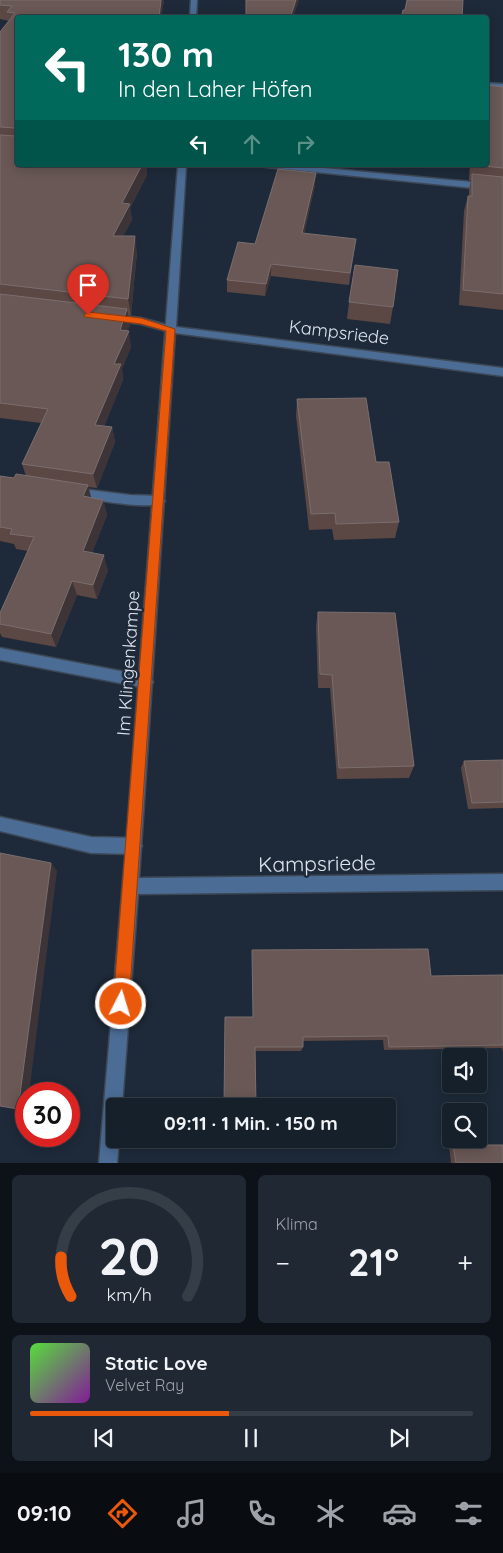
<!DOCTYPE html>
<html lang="de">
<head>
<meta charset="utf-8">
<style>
  body { margin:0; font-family:Quicksand,sans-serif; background:#1f2833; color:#f1f3f6; height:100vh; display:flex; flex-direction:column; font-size:19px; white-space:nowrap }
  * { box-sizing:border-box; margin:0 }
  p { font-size:16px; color:#9ea3a9 }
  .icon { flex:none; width:28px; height:28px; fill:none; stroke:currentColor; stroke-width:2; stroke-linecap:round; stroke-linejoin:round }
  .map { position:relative; height:1163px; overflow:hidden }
  .side { display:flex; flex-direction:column; gap:12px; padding:12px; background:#0c1218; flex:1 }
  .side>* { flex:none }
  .top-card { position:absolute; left:15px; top:15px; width:474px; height:152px; border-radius:5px; box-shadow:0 2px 12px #0003,0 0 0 1px #353e47; background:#00695c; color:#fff; overflow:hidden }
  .fabs { position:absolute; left:442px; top:1048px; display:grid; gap:10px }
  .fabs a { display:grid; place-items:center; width:45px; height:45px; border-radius:5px; background:#16202b; box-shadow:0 2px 12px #0003,0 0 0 1px #353e47; font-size:25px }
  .speed { position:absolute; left:15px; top:1082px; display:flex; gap:10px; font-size:25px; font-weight:700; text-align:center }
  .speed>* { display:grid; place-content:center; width:65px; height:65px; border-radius:50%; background:#16202b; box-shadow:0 2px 12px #0003,0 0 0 1px #353e47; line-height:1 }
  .speed .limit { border:8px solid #d22; background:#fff; color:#111 }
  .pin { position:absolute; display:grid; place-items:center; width:42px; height:42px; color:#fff; margin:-51px -21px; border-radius:50% 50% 50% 0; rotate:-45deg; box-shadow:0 0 5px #0007 }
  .pin .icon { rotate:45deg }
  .me { position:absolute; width:55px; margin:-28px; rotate:5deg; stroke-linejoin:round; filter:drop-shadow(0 0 4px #0008) }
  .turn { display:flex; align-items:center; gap:18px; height:105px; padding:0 20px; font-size:22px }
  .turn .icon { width:65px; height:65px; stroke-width:2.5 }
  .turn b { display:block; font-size:35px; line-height:42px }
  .lanes { display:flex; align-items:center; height:48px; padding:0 20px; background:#0003; justify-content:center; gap:25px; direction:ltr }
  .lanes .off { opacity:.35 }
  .big { font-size:38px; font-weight:700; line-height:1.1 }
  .side .card { flex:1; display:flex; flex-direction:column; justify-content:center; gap:8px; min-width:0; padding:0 18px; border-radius:8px; background:#1f2833 }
  .side .dial { align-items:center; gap:0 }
  .dial svg { height:130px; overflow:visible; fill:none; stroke:#353e47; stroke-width:7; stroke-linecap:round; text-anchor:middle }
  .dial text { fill:#f1f3f6; stroke:none }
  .song { display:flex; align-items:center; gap:15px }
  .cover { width:60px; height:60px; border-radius:8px; background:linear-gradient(135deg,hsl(110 70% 55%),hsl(290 70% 35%)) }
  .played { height:5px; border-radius:2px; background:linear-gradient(90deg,#ea580c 45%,#353e47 45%) }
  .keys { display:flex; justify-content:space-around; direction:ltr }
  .heat { display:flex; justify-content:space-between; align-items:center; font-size:28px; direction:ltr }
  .side .tiles { flex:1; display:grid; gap:12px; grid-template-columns:1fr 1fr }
  .card:last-child { grid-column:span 2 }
  .trip { position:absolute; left:106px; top:1098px; width:290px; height:50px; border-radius:5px; background:#16202b; box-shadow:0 2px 12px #0003,0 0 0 1px #353e47; font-weight:700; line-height:50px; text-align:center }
  .tabs { display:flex; height:80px; justify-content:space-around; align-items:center; background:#090d11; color:#9ea3a9 }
  .tabs .icon { width:35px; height:35px }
  .tabs .active { color:#ea580c }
  .tabs b { font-size:22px; color:#f1f3f6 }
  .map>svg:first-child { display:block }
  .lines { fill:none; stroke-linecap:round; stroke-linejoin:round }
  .service-casing { stroke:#3d4856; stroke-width:3 }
  .minor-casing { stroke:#3d4856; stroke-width:3 }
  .service { fill:#4b6c95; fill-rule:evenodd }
  .minor { fill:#4b6c95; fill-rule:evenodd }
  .wall { fill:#5b4743 }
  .shaded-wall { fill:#3d3437 }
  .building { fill:#695855; stroke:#7b6e6e }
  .route { fill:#ea580c; stroke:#983908 }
  .labels { text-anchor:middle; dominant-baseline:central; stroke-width:5; stroke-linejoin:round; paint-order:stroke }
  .street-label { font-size:18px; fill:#dde4ef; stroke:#1e2a39 }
  .near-street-label { font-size:21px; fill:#dde4ef; stroke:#1e2a39 }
</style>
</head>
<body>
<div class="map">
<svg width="503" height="1163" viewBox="0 0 503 1163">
  <rect width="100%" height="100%" fill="#1e2a39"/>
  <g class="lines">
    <defs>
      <path id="service" d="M114 315 141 318 174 327 175 329 170 332 141 324 111 320 109 318Z
        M74 488 130 495 159 496 165 501C158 512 89 499 74 496L68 492Z
        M0 648 146 676 151 678 153 682 151 686 146 688 0 660Z
        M0 817 91 837 134 838 139 841 142 846 139 851 134 854 91 853 0 831Z"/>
      <path id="minor" d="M191 0H197L196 18H190Z
        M486 83 503 84V88L486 87Z
        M178 165H186L176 327 503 368V376L175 333 139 878 503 874V890L138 894 122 1106H115V1139H119L117 1163H99L126 846Z
        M262 165H292L503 185V191L266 167Z"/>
    </defs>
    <use href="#service" class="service-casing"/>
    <use href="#minor" class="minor-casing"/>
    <use href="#service" class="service"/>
    <use href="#minor" class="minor"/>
  </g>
  <path class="wall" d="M0 0H164L161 18 18 165H146L147 175 130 208 132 220 123 236 137 252 131 315H128L130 325 127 331 131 347 122 369 123 380 104 426 112 427 115 442 97 488 88 487 91 498 103 500 107 515 92 553 108 570 97 599 77 595 56 647 2 637 0 633V613L28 551 16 549 14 544 0 541V476L14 478 26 476 22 464 41 423 0 418V32L9 21 0 19Z
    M503 87V310L459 305 464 211 468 196H469V189L471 180H469L470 165H486Z
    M315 185 304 234 354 251 349 285 271 276 265 296 227 292V280L255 244Z
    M349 302 393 307 390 324 347 319Z
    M297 399 376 462 399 522 395 538 334 540 332 529 309 530 296 416Z
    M318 612 414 766 409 778 337 779 330 688H318L316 626Z
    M503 760V808L468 809 461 768 464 761Z
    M503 975V1053L502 1048 384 1050 383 1040 303 1041V1047L301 1051H255L253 1017 431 976Z
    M449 1145H503V1163H451Z"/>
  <path class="shaded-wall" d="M161 0H164L161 18H159Z
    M296 0H299V1L293 18H290Z
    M142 165H146L147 175 130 208 132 220 115 252 113 236 122 203Z
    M316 173 315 185 301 246 302 233Z
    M135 236 137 252 131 315 128 299Z
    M356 239 354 251 349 285 350 273Z
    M271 264V276L265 296 266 284Z
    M127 309 130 325 122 346 120 330Z
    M129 331 131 347 122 369 123 380 99 440 95 425 114 364Z
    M112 427 115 442 97 488 93 474Z
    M88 485 92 501 83 496Z
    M103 500 107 515 87 566 83 551Z
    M104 555 108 570 97 599 93 585Z
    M72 581 77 595 56 647 51 634Z
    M51 863 57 871 29 1094H26V1110L18 1109Z"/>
  <path class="building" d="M0 0H161L159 18H18V165H142L122 203 130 204 113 236H135L128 299 0 284V135L16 136 15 128 0 127V32L15 13 7 12 12 6 0 5Z
    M246 0H296L290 18H246Z
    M407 0H463L462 18H401L403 10H405Z
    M486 85 503 87V168L475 165H486Z
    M278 169 316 173 302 233 356 239 350 273 271 264 266 284 227 280 238 242 255 244Z
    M472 174 503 177V294L463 290 468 196H472Z
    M355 265 398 270 393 307 349 302Z
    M0 294 127 309 120 330 129 331 114 364H121L95 425 112 427 93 474 22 464 48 409 0 403Z
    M366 398 376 462H389L399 522 336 524 335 513 311 514 297 399Z
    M16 474 88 485 83 496 103 500 83 551 104 555 93 585 72 581 51 634 0 624V613L34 537 10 534 12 529 0 527V476L14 478Z
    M318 612 395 613 414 766 339 768 332 675 320 674Z
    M503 760V802L472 803 464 761Z
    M0 853 51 863 18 1109 0 1106Z
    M428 949 431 976 503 975V1045L389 1047 388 1036 303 1037V1047H255L256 1106H224L225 1017H253L252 950Z
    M453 1145H503V1163H456Z"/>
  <path class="route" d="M88 312 141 318 175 329 129 1004 127 1010 121 1012 116 1010 113 1004 166 331 141 324 85 317 84 315Z"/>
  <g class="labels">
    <g class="street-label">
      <text transform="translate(339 332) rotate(7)">Kampsriede</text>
      <text transform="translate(128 663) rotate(-86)">Im Klingenkampe</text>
    </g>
    <g class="near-street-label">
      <text transform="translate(317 863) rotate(-1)">Kampsriede</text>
    </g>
  </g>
</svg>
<div class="fabs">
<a><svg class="icon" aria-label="sound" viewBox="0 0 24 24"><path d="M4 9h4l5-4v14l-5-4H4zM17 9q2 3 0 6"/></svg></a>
<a><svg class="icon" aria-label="search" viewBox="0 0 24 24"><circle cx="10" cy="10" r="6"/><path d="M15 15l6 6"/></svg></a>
</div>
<div class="speed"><div class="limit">30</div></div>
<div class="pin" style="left:88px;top:315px;background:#d93025"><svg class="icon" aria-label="arrive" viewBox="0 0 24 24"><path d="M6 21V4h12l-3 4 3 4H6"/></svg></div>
<svg class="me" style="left:121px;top:1004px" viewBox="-20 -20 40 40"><circle r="17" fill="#ea580c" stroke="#fff" stroke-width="3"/><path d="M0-11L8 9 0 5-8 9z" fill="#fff"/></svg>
<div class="trip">09:11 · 1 Min. · 150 m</div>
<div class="top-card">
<div class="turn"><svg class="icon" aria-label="left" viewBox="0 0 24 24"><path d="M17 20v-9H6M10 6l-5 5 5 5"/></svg><div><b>130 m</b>In den Laher Höfen</div></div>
<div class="lanes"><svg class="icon" aria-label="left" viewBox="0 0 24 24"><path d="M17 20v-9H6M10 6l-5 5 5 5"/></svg><svg class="icon off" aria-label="ahead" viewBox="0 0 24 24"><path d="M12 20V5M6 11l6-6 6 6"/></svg><svg class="icon off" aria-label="right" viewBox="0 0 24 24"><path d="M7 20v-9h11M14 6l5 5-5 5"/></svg></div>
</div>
</div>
<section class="side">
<div class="tiles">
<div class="card dial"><svg viewBox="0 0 100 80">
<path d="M14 69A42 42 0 1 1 86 69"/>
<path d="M14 69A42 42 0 0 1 8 45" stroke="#ea580c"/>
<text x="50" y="56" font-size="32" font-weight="700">20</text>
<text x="50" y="72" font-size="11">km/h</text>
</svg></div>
<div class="card"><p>Klima</p>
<div class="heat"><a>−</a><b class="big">21°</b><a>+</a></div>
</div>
<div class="card">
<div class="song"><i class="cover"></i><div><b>Static Love</b><p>Velvet Ray</p></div></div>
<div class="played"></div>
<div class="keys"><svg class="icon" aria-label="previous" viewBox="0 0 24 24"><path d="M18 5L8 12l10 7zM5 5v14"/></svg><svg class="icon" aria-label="pause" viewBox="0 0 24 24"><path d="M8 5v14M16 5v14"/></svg><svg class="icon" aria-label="next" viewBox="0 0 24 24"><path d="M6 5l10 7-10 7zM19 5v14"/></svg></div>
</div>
</div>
</section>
<nav class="tabs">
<b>09:10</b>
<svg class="icon active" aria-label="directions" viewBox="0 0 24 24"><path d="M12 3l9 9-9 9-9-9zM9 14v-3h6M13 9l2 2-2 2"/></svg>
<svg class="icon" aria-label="music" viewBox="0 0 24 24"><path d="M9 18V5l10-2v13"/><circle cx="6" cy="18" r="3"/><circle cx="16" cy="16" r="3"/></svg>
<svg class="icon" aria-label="phone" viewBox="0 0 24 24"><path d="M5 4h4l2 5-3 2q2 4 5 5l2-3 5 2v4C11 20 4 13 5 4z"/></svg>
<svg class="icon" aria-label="climate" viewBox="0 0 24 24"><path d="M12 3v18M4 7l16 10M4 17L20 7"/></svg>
<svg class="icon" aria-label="car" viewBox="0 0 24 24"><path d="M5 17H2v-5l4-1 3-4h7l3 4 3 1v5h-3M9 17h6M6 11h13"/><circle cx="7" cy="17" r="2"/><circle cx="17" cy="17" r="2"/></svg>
<svg class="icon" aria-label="filters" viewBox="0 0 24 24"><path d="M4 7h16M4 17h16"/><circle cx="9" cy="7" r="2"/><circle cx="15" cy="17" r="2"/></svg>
</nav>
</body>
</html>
